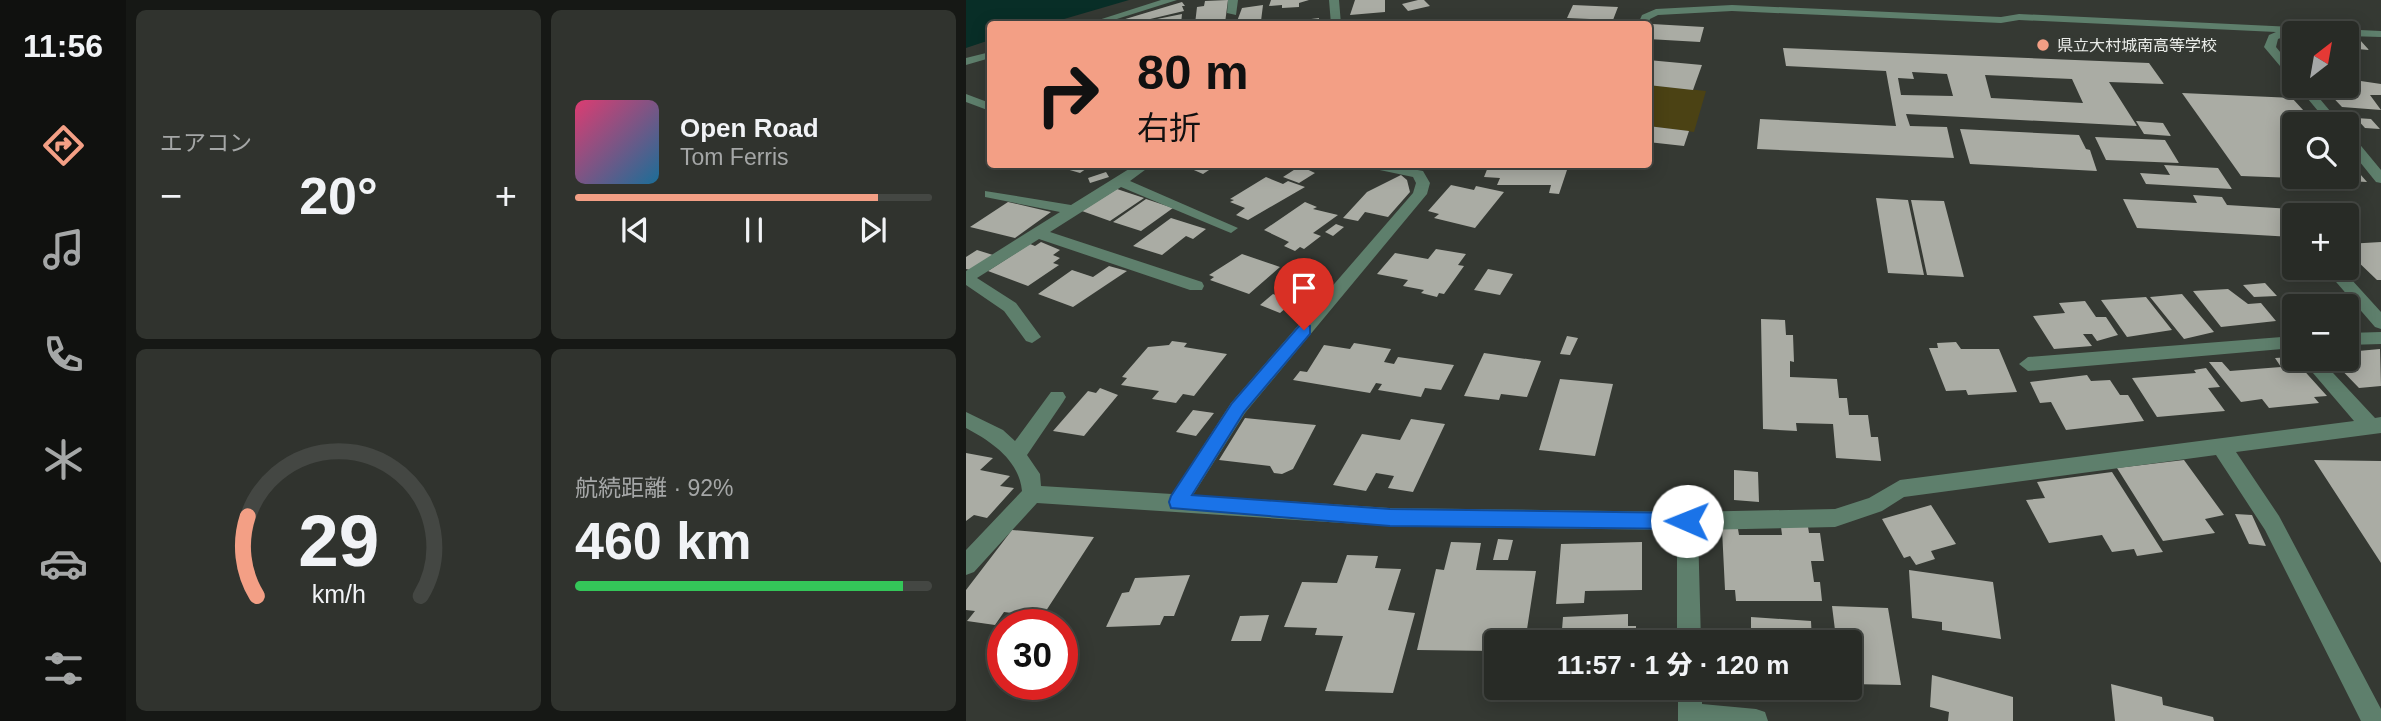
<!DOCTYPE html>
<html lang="ja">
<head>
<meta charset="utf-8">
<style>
  body { margin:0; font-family:Helvetica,"Noto Sans JP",sans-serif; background:#30332e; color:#f1f3f6; height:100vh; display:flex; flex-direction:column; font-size:26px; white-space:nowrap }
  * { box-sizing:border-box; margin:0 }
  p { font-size:23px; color:#a5a7a7 }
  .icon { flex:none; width:38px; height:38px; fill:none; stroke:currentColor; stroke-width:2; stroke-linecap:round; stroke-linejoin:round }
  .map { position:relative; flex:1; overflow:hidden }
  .details { display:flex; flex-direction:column; gap:10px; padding:10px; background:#161815; width:840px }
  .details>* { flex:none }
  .hud { position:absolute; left:21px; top:21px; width:665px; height:147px; border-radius:7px; box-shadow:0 4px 18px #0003,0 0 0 2px #444743; background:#f39f85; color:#111; overflow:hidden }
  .needle { width:46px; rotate:31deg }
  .buttons { position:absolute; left:1316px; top:21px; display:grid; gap:14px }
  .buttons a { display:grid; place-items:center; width:77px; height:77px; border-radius:7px; background:#282b26; box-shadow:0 4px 18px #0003,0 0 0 2px #444743; font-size:35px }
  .speed { position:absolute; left:21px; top:609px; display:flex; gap:14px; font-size:35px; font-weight:700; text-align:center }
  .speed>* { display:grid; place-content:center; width:91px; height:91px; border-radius:50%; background:#282b26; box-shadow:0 4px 18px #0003,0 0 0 2px #444743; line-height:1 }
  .speed .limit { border:10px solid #d22; background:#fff; color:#111 }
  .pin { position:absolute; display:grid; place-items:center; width:60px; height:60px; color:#fff; margin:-72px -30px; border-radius:50% 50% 50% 0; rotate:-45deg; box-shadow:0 0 7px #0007 }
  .pin .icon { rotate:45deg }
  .me { position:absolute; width:77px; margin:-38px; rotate:271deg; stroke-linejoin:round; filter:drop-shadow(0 0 5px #0008) }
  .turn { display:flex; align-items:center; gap:24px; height:147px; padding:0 35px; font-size:32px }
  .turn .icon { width:91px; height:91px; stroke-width:2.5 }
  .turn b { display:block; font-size:49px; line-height:60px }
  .big { font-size:52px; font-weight:800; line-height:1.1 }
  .details .card { flex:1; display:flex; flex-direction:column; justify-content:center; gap:10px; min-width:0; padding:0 24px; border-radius:10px; background:#30332e }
  .details .dial { align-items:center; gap:0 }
  .dial svg { height:182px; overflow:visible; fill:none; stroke:#444743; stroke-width:7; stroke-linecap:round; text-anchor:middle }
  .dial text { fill:#f1f3f6; stroke:none }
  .song { display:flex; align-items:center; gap:21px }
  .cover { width:84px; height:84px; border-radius:10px; background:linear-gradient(135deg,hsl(340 70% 55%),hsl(200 70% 35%)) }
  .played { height:7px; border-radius:4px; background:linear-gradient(90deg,#f39f85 85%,#444743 85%) }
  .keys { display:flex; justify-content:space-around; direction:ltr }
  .heat { display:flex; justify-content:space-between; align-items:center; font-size:38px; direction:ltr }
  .charge { height:10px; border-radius:5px; background:linear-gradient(90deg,#34c759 92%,#444743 0) }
  .details .tiles { flex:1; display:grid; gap:10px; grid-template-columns:repeat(2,1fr) }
  .trip { position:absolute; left:518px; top:630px; width:378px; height:70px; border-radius:7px; background:#282b26; box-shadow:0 4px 18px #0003,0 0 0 2px #444743; font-weight:800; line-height:70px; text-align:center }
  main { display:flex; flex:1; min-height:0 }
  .tab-bar { display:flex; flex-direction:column; width:126px; justify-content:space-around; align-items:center; background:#10110f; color:#a5a7a7 }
  .tab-bar .icon { width:49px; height:49px }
  .tab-bar .on { color:#f39f85 }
  .tab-bar b { font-size:32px; color:#f1f3f6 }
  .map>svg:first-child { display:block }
  .green { fill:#4b4214 }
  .water { fill:#082e27 }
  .building { fill:#aaaca4; fill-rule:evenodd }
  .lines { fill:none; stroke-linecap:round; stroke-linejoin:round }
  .minor { fill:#5e7f6c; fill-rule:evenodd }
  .route { fill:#1a73e8; stroke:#114b97; stroke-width:2 }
  .poi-dot { fill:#f39f85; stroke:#353933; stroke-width:2.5 }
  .labels { text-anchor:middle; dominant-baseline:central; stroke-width:7; stroke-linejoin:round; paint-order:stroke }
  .far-poi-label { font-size:16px; fill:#eaece9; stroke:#353933; text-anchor:start }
</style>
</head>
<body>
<main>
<nav class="tab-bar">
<b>11:56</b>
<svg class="icon on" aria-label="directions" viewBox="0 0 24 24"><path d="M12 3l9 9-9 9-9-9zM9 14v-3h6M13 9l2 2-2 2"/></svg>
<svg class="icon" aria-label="music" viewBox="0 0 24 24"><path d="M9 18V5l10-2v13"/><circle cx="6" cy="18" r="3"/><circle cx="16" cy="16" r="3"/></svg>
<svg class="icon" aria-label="phone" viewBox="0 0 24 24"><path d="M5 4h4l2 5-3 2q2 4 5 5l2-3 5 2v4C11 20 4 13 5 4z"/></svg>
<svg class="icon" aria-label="climate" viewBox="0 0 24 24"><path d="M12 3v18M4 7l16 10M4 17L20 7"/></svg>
<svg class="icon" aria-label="car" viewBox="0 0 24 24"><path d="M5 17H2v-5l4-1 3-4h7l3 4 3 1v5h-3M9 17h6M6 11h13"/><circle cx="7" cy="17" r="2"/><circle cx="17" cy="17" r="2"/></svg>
<svg class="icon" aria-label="filters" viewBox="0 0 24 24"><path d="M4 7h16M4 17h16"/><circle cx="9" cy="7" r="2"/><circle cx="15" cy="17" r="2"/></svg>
</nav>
<section class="details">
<div class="tiles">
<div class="card"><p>エアコン</p>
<div class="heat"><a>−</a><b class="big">20°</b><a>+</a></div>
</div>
<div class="card">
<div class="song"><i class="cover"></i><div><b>Open Road</b><p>Tom Ferris</p></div></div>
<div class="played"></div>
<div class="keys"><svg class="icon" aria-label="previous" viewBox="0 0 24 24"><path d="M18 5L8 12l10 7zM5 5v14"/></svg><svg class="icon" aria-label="pause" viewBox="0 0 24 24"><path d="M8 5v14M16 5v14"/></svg><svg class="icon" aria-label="next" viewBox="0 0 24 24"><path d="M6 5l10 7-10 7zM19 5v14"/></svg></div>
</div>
<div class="card dial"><svg viewBox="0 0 100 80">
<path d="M14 69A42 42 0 1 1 86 69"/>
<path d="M14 69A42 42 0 0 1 10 34" stroke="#f39f85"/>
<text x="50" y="56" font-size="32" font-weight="700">29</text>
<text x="50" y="72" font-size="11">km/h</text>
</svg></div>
<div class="card"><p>航続距離 · 92%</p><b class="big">460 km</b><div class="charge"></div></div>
</div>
</section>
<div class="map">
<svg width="1415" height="721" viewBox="0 0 1415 721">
  <rect width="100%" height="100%" fill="#353933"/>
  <path class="green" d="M683 85 740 91 728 132 683 126Z"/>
  <path class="water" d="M0 0H163L81 24H24V40L0 48Z"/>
  <path class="building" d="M262 0 259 23 229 24 231 7 238 6 239 1Z
    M305 0H343L333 3V7L316 8V5L303 6Z
    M389 0H419V12L384 15Z
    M452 0H458L464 6 442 11 436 4Z
    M216 2 219 6H216L218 11 163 24 156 20Z
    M297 5 295 21 270 24 276 8Z
    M607 5 652 7 647 20 601 18Z
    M216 14 215 24H171V23Z
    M353 18V24H314V23Z
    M686 24 738 27 734 42 682 39Z
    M1381 38 1394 40 1403 50 1381 48Z
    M817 48 1183 63 1198 84 1143 82 1171 126 940 114 944 126 981 127 988 158 791 149 794 119 930 126 920 71 820 66ZM946 72 981 74 987 96 935 95 932 78 948 79ZM1019 75 1106 79 1117 103 1025 98Z
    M682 60 736 65 727 90 682 85Z
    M1388 80 1415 84V95H1404L1415 110 1376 107 1356 86 1392 83Z
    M1216 93 1326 98 1350 124H1328V178L1275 176Z
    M1390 118 1405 119 1414 129 1399 128Z
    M1170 121 1197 123 1205 136 1178 134Z
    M682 126 723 131 718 146 682 142Z
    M994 129 1113 135 1120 149 1124 150 1131 171 1004 164Z
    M1129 137 1199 140 1213 163 1140 160Z
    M1381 159 1401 182 1343 179 1381 177Z
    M83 164H127L114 173Z
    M214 164H252L237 174Z
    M1198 165 1252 168 1266 189 1180 184 1174 173 1204 175Z
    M334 166 349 173 333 183 317 177Z
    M522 167 601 170 593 194 583 193 585 185H531L534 178 518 177Z
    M140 172 143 177 124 183 122 178Z
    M435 175 441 180 444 192 422 217 399 212 392 221 377 218 401 192Z
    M300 177 317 184 322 181 339 187 282 220 270 215 279 208 264 202 268 200 264 199Z
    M485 185 508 190 510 186 538 192 509 228 468 218 473 214 462 211Z
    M151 189 178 198 144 221 116 211Z
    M1227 195 1256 197 1261 205 1325 209 1330 215 1328 237 1171 228 1157 199 1231 203Z
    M910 198 942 200 958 275 922 273Z
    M180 199 207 208 175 231 147 222Z
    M945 200 978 201 998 277 961 275Z
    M42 202 85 212 49 238 4 227Z
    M339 202 351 207 347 209 372 215 347 233 355 236 338 249 334 247 329 251 318 246 323 242 298 230Z
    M205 218 240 229 227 239 220 236 196 255 167 246Z
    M370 224 378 227 367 236 359 232Z
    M75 242 94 250 87 255 94 258 87 263 93 265 62 286 22 271 64 244 69 246Z
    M1415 242V280H1411L1386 256 1393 255 1381 244Z
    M470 249 500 254 492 265 498 266 478 294 473 293 471 297 455 293 458 290 437 286 442 280 411 274 429 253 462 259Z
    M11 250 27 255 4 270 0 269V257Z
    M276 254 314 267 283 294 244 280 248 277 243 275Z
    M143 266 161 271 107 307 72 294 106 270 127 277Z
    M522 269 547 274 534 295 508 290Z
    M1299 283 1311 296 1288 297 1277 285Z
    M1262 289 1282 304 1295 303 1310 321 1255 327 1227 291Z
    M307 294 327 302 314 313 294 305Z
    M1216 294 1248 332 1218 339 1184 297Z
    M1180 297 1206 330 1161 337 1135 300Z
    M1119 301 1130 317H1140L1152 335 1131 341 1126 334H1117L1126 346 1088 349 1067 316 1099 313 1093 303Z
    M795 319 819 320 820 335H827L828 362 824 361V377L871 379 873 398H881L883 415H902L905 437H912L915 461 870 458 867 424 830 423 831 431 797 429Z
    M601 336 612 338 604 355 594 354Z
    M206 341 221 343 218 347 261 354 228 396 217 394 210 403 186 399 193 391 155 385 161 378 156 377 182 347 203 345Z
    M990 342 995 349H1033L1051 392 1002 395 1000 390 980 391 963 348H972L971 343Z
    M388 343 425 349 418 362 428 364 432 357 488 365 475 390 459 388 455 397 412 390 416 384 410 383 404 393 327 380 334 371 341 372 358 345 384 349Z
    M1414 349 1415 386 1393 388 1365 359H1381V352Z
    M518 353 575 361 561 397 535 394 533 400 498 396Z
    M1328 357 1335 359 1341 365H1333L1361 396 1348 397 1353 403 1303 408 1296 399 1275 402 1243 362H1256L1264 371 1315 367 1309 358Z
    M1240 368 1254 387 1242 388 1259 411 1191 417 1166 378 1230 373 1228 370Z
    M1121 375 1125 381 1144 380 1154 395H1162L1178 421 1100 430 1085 402 1074 403 1064 382Z
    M594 379 647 384 629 456 573 450Z
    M134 388 152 395 118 436 87 431 122 391 130 393Z
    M227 410 248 413 230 436 210 432Z
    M279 418 350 425 327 469 316 474 308 473 304 466 253 460Z
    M445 419 479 424 447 492 422 488 428 476 410 473 400 491 367 485 396 434 434 440Z
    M0 453 27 458 14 470 44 476 34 486 48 488 21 518 8 515 0 521Z
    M1218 460 1258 515 1239 519 1249 533 1197 541 1151 468Z
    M1348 460 1415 461V563Z
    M768 470 792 472 793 502 768 500Z
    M1146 472 1197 552 1171 556 1168 549 1146 552 1136 535 1083 543 1060 500 1079 498 1071 482Z
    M965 505 990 544 965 551 969 559 950 565 944 556 938 558 916 519Z
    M1269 514 1286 515 1300 546 1283 544Z
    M815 527H842L843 533H854L858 561H845L848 582H854L856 601H770L769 590H759L756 529H772L773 535H816Z
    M46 530 128 537 76 617 38 612 29 625 1 621 9 611 0 610V590Z
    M532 539 547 540 542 560H527Z
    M485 542 515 543 510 570 570 571 559 642H530V651L451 650 470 569 478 570Z
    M676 542V590L619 591 618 603 590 604 595 544Z
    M381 555 412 556 409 568 435 569 422 610 449 613 427 693 359 691 377 636 349 635 351 628 318 627 336 582 371 583Z
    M943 570 1027 582 1035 639 976 630V622L946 618Z
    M224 575 208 616H198L194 625 140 627 156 593 163 592 169 578Z
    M866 606 922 608 935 685 884 684V642L870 638Z
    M662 614V626H670V634H675V642H595L597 617Z
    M303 615 295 641H265L274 616Z
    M785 617 845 621 846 642H745L746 631 785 634Z
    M966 675 1047 697V721H982L983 712 964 707Z
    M1145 684 1196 697 1197 705 1247 717 1248 721H1149Z"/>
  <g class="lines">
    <path class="minor" d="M195 0H211L135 24H120Z
      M262 0H272L270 15 261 13Z
      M363 0H373L375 24H365Z
      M766 5 1035 17 1053 14 1415 31V37L1381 36V33H1328L1312 39 1310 47 1328 69V79L1324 78 1298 47 1303 35 1310 32 1053 20 1035 23 766 11 692 15 684 19 682 24H672L676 15 690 9Z
      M24 52V58L0 65V58Z
      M1331 86H1343L1375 124H1363Z
      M0 94 24 103V111L0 102Z
      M1381 134 1386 135 1415 170V183L1410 182 1381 146Z
      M171 164H187L164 181 272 228 265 233 260 231 155 187 84 232 236 282 238 286 236 290H224L73 239 11 278 50 303 75 337 66 343 60 341 38 311 0 285V271L94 212 19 197V191L105 205Z
      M385 164H419L457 171 464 183 461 194 279 413 227 495 423 508 721 512 869 509 903 498 934 480 1388 421 1335 359H1354L1409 418 1415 417V433L1270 452 1313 516 1415 709V721H1395L1299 530 1250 455 938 497 916 511 869 527 732 530 735 642H711V530L423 526 71 503 8 572 0 575V550L56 491C53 460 26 442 0 428V412L37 430 49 441 85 392H97L100 397 97 402 61 455 74 474 75 486 206 494 265 403 447 193 450 183 447 177Z
      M1358 268H1375L1415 312V329L1409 327Z
      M1415 332V344L1381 345V333Z
      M1328 336V348L1062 371 1053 364 1062 357Z
      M712 688H736V704L790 709 799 712 802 721H712Z"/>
  </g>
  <path class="route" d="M338 324 344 326V334L278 412 226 495 424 509 721 513 727 515 730 521 727 527 721 529 424 526 205 508 203 502 205 496 266 403 333 326Z"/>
  <circle class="poi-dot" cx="1077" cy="45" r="7"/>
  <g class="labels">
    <g class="far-poi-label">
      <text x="1091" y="45">県立大村城南高等学校</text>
    </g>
  </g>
</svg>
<div class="buttons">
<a><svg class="needle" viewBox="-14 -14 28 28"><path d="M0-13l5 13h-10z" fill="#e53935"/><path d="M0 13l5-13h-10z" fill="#a5a7a7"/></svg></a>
<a><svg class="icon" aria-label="search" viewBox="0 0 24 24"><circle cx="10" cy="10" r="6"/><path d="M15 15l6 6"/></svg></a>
<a>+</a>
<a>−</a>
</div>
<div class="speed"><div class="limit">30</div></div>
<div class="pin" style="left:338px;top:330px;background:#d93025"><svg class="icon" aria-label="arrive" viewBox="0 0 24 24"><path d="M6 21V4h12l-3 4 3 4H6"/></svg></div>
<svg class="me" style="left:721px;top:521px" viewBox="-20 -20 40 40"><circle r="19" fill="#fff"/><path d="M0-13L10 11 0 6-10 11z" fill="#1a73e8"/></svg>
<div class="trip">11:57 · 1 分 · 120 m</div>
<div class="hud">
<div class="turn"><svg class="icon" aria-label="right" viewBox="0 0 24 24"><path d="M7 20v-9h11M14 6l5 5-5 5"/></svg><div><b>80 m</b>右折</div></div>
</div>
</div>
</main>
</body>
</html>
